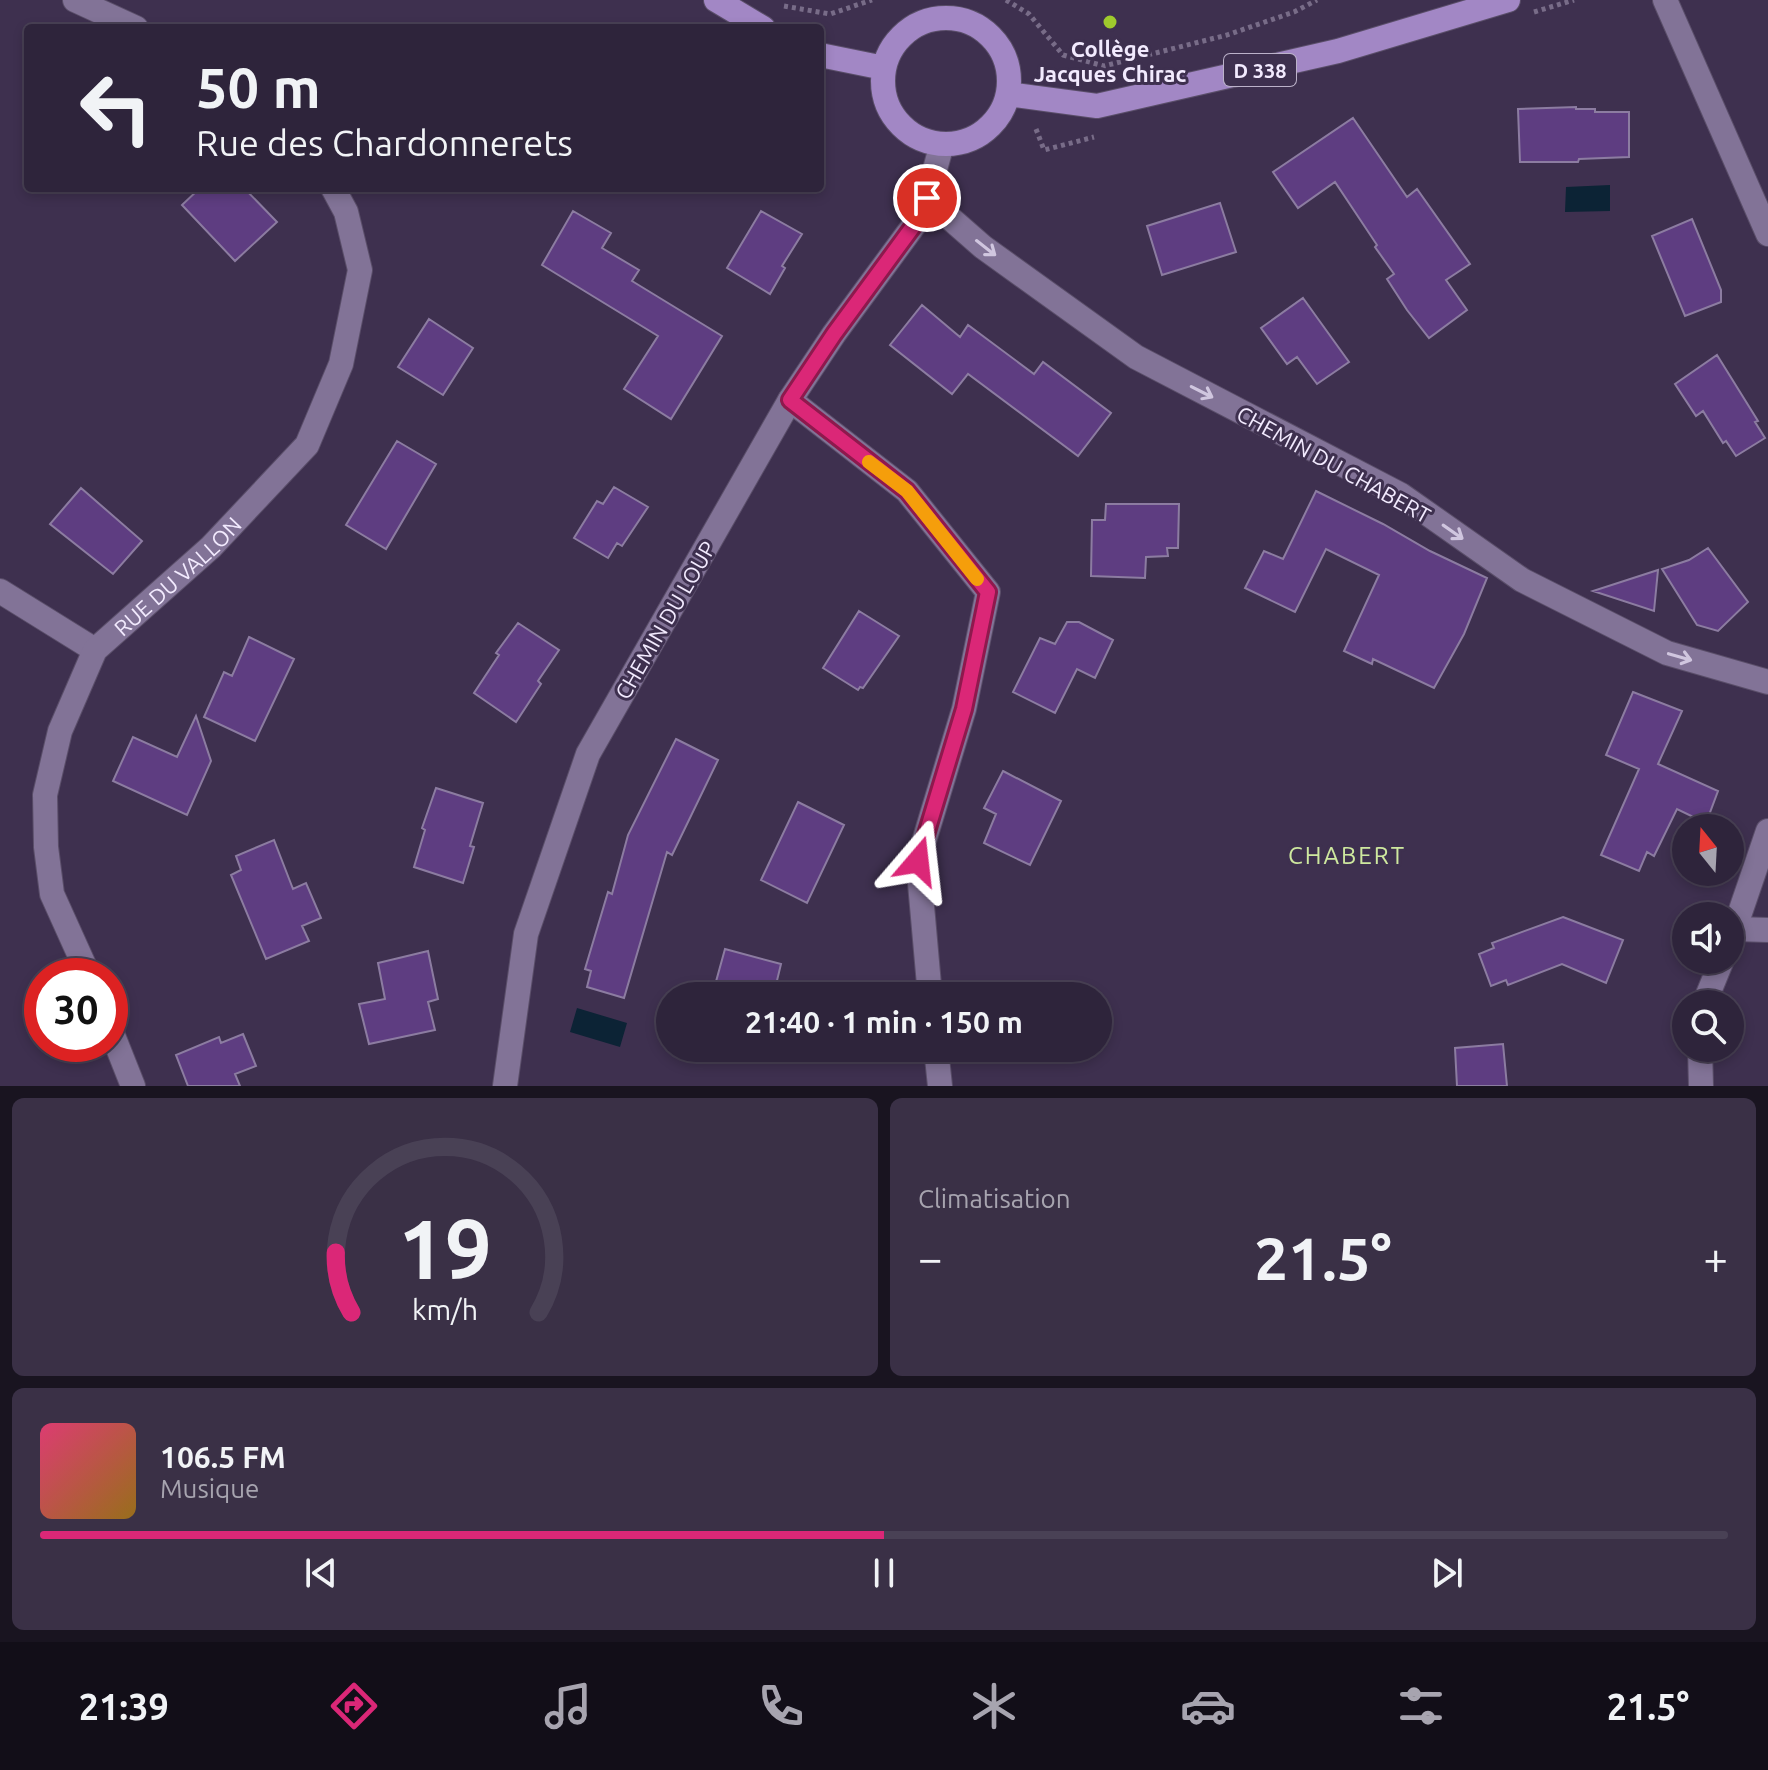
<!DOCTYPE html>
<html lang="fr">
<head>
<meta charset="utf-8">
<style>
  body { margin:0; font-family:Ubuntu,sans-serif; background:#3a3046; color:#f1f3f6; height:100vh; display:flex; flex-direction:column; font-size:30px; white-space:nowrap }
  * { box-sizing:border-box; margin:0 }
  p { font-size:26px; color:#a7a4af }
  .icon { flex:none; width:44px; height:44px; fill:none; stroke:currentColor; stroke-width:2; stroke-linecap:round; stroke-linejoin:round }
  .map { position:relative; height:1086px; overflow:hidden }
  .details { display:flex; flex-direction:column; gap:12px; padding:12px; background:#191420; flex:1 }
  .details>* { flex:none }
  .banner { position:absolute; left:24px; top:24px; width:800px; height:168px; border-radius:8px; box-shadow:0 4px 12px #0003,0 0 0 2px #494155; background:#2e243b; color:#f1f3f6; overflow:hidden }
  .needle { width:52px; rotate:342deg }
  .buttons { position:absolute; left:1672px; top:814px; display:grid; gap:16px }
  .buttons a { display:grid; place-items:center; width:72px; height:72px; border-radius:50%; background:#2e243b; box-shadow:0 4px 12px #0003,0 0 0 2px #494155; font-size:40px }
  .speed { position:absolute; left:24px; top:958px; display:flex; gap:16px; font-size:40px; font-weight:700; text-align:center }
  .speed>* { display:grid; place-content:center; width:104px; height:104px; border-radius:50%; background:#2e243b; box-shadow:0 4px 12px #0003,0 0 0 2px #494155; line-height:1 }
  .speed .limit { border:12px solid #d22; background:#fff; color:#111 }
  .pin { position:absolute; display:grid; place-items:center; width:68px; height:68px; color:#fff; margin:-34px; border:4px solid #fff; border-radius:50%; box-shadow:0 2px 8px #0007 }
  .me { position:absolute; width:88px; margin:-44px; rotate:17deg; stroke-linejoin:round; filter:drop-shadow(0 0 6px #0008) }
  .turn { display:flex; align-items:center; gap:28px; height:168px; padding:0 40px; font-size:36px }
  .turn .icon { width:104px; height:104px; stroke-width:2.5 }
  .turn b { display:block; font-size:56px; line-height:68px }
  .big { font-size:60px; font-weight:600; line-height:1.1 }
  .details .tile { flex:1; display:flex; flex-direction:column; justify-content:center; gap:12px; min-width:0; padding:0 28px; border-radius:12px; background:#3a3046 }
  .details .dial { align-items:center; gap:0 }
  .dial svg { height:208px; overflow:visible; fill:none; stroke:#494155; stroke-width:7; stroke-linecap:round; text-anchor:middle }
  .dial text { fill:#f1f3f6; stroke:none }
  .song { display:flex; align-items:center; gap:24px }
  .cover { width:96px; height:96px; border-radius:12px; background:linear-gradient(135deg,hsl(340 70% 55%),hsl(40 70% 35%)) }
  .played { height:8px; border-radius:4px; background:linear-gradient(90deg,#db2777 50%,#494155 50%) }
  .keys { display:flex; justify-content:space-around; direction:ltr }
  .heat { display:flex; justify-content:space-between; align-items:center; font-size:44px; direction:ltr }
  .details .tiles { flex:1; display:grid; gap:12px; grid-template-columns:1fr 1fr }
  .tile:last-child { grid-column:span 2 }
  .trip { position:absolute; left:656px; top:982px; width:456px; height:80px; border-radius:40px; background:#2e243b; box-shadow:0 4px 12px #0003,0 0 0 2px #494155; font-weight:600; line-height:80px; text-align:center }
  .menu { display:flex; height:128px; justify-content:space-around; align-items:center; background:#120e18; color:#a7a4af }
  .menu .icon { width:56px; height:56px }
  .menu .active { color:#db2777 }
  .menu b { font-size:36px; color:#f1f3f6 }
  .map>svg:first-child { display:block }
  .water { fill:#0c2335 }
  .building { fill:#5e3d81; stroke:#8c7ca1; stroke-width:2 }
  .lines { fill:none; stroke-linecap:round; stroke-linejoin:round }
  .street-casing { stroke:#5a4e69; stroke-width:26 }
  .primary-casing { stroke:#5a4e69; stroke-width:26 }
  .path { stroke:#786c88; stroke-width:5; stroke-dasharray:4 4; stroke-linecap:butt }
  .street { stroke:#827397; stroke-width:24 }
  .primary { stroke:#a287c5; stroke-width:24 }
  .oneway { stroke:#d0c6df }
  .route-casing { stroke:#8e194d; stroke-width:20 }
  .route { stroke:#db2777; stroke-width:14 }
  .slow { stroke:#f59e0b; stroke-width:14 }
  .poi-dot { fill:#9fca2d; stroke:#3e304f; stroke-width:3 }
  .labels { text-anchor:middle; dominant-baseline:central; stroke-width:6; stroke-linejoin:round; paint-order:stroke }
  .shield { fill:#3e304f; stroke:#bcb2ca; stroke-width:2 }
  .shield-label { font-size:20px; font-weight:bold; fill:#f2eafe }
  .poi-label { font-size:22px; font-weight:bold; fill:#f2eafe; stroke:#3e304f }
  .street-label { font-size:22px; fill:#f2eafe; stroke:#3e304f }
  .neighbourhood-label { font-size:24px; letter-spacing:2px; fill:#cee89f; stroke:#3e304f }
</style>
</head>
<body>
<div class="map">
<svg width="1768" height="1086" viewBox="0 0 1768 1086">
  <rect width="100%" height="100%" fill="#3e304f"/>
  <path class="water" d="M1610 185V211L1565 212 1566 187Z
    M577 1008 627 1023 620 1047 570 1032Z"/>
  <path class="building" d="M1576 107V109H1595V112H1629V157L1579 159 1578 162H1520L1518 109Z
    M1353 118 1407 197 1417 189 1470 264 1446 280 1467 310 1429 338 1407 310 1387 279 1394 274 1375 247 1377 245 1335 182 1298 208 1273 172Z
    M200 188H244L277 222 235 261 182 205Z
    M1220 203 1236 252 1162 275 1147 226Z
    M573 211 611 233 602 248 639 270 632 281 722 336 671 419 624 389 658 336 542 265Z
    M761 211 802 234 782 266 785 268 770 294 727 268Z
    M1692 219 1721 290V302L1685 316 1652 236Z
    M1303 298 1349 362 1317 384 1297 357 1287 364 1261 328Z
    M922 305 960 337 968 325 1034 374 1043 362 1111 413 1078 456 968 374 952 394 890 345Z
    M429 319 473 348 443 395 398 367Z
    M1717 355 1758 421 1755 422 1765 438 1736 456 1726 441 1723 443 1703 411 1696 416 1675 384Z
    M397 441 436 464 386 549 346 525Z
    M614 487 648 507 622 546 617 543 608 558 574 538 597 501 603 504Z
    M81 488 142 541 113 574 50 524Z
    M1316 491 1383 524 1430 551 1487 578 1464 634 1434 688 1373 659 1372 664 1344 651 1379 575 1326 549 1295 612 1245 588 1264 551 1283 559Z
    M1106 504H1179L1178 548H1167L1168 556 1146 557 1145 578 1091 576 1092 520H1105Z
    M1708 548 1748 602 1718 631 1697 625 1662 569 1689 560Z
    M1658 570 1654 611 1593 591Z
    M859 611 899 636 863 688 860 687 858 690 823 668Z
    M1067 622H1079L1113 640 1095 678 1077 669 1055 713 1013 692 1040 638 1055 644Z
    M518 623 559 650 538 681 541 684 516 722 474 693 499 655 496 653Z
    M249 637 294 659 255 741 204 717 224 672 232 676Z
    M1633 692 1682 711 1658 764 1718 791 1706 823 1677 809 1654 856 1647 852 1639 871 1601 855 1639 769 1606 755Z
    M196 716 211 761 187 815 113 781 133 737 177 757Z
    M676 739 718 760 672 855 667 852 624 998 587 987 591 971 585 969 608 892 612 894 628 835Z
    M1003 771 1061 801 1030 865 984 843 996 814 984 808Z
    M436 788 483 803 470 846 474 847 463 883 414 867 425 830 422 828Z
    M798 802 844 825 807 903 761 880Z
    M274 840 293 889 306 883 321 918 302 926 309 941 266 959 231 875 241 870 236 856Z
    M1563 917 1623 940 1606 983 1562 964 1508 985 1506 980 1491 986 1479 954 1494 948 1492 943Z
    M725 949 781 964 774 993 769 991 768 996H712Z
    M428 951 438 999 428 1002 435 1030 369 1044 359 1004 385 999 378 963Z
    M243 1034 256 1066 235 1074 240 1086H188L176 1055 219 1037 221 1043Z
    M1503 1044 1507 1086H1457L1455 1048Z"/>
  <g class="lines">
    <defs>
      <g id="street">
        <path d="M75 0 136 28"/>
        <path d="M1665 0 1768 234"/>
        <path d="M927 198 983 247 1136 357 1401 495 1522 580 1667 653 1768 682"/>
        <path d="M790 400 907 491 988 592 964 709 918 861 930 996"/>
        <path d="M0 591 95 650"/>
        <path d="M1735 929 1768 930"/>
        <path d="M1730 942 1768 831"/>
        <path id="s1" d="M89 976 52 894 46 847 45 795 60 731 95 650 211 547 307 445 341 364 360 270 346 212 333 188"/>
        <path d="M1704 1004 1722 960"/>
        <path d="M110 1028 133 1086"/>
        <path d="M936 1048 940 1086"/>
        <path d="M1700 1048 1701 1086"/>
        <path d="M505 1086 526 934 588 754 790 400 834 334 917 221 927 198 942 144"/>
      </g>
      <path id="primary" d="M716 0 763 28
        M883 81a63 63 0 1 1 126 0a63 63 0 1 1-126 0Z
        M820 55 884 68
        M1008 94 1097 106 1338 51 1508 0"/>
    </defs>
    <use href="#street" class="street-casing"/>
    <use href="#primary" class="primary-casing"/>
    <path class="path" d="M1006 0 1029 14 1063 55 1104 66 1227 35 1294 12 1317 0
      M784 6 830 14 872 0
      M1534 12 1574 0
      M1036 129 1044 150 1094 137"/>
    <use href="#street" class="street"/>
    <use href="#primary" class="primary"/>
  </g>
  <defs><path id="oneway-shaft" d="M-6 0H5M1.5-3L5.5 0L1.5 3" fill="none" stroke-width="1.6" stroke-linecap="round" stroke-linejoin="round" transform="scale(2)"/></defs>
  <g class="oneway">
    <use href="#oneway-shaft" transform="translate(986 248) rotate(38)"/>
    <use href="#oneway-shaft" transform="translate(1202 392) rotate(27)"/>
    <use href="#oneway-shaft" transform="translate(1453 532) rotate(35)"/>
    <use href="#oneway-shaft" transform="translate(1680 657) rotate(16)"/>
  </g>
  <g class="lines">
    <defs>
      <path id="route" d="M918 861 964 709 988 592 907 491 790 400 834 334 917 221 927 198"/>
    </defs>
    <use href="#route" class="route-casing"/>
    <use href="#route" class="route"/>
    <path class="slow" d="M869 462 907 491 977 579"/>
  </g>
  <circle class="poi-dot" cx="1110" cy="22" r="8"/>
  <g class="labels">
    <rect class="shield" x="1224" y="54" width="72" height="32" rx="6"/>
    <g class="shield-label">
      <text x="1260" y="70">D 338</text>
    </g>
    <g class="poi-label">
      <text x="1110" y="48">Collège<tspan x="1110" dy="25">Jacques Chirac</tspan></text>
    </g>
    <g class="street-label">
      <text transform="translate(1334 464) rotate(29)">CHEMIN DU CHABERT</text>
      <text stroke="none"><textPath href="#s1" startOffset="454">RUE DU VALLON</textPath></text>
      <text transform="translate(665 620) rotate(-60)">CHEMIN DU LOUP</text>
    </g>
    <g class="neighbourhood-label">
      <text x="1347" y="855">CHABERT</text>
    </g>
  </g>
</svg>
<div class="buttons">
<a><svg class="needle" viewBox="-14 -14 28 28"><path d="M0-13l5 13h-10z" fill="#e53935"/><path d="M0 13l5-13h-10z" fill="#a7a4af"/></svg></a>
<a><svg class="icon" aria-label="sound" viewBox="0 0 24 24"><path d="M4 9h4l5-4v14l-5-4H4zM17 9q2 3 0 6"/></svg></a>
<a><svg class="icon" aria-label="search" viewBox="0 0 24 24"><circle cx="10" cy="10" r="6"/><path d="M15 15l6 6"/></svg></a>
</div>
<div class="speed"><div class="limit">30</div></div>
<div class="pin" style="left:927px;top:198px;background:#d93025"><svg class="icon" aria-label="arrive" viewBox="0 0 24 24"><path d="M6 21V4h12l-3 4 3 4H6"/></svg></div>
<svg class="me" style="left:918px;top:861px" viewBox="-20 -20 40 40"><path d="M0-17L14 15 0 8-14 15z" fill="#db2777" stroke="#fff" stroke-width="4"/></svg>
<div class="trip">21:40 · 1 min · 150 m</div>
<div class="banner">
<div class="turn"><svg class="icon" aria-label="left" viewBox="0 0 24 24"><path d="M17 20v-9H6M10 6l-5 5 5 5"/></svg><div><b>50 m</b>Rue des Chardonnerets</div></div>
</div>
</div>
<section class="details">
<div class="tiles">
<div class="tile dial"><svg viewBox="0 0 100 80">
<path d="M14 69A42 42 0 1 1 86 69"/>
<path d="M14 69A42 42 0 0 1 8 46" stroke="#db2777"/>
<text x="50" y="56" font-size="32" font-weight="700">19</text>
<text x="50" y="72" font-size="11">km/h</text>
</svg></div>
<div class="tile"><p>Climatisation</p>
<div class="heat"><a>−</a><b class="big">21.5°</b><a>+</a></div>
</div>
<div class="tile">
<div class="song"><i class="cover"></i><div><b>106.5 FM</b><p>Musique</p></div></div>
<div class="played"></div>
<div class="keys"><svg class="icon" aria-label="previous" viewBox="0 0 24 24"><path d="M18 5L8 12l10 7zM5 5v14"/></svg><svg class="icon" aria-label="pause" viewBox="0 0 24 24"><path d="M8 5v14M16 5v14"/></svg><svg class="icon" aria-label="next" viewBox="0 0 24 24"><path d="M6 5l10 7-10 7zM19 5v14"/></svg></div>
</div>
</div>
</section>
<nav class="menu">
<b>21:39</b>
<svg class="icon active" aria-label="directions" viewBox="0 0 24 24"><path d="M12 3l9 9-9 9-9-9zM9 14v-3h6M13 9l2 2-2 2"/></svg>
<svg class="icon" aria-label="music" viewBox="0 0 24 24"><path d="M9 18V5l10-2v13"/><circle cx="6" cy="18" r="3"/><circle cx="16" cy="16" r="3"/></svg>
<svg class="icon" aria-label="phone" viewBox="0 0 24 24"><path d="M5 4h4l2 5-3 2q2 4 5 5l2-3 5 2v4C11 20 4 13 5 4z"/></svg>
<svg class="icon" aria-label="climate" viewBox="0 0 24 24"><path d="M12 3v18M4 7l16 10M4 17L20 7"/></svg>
<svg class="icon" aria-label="car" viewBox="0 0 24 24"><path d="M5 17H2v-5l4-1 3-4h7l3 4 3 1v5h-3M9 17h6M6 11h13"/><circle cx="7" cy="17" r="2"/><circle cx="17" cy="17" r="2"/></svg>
<svg class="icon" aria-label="filters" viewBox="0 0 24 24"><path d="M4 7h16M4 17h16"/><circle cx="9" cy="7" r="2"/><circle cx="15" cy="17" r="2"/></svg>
<b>21.5°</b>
</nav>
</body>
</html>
